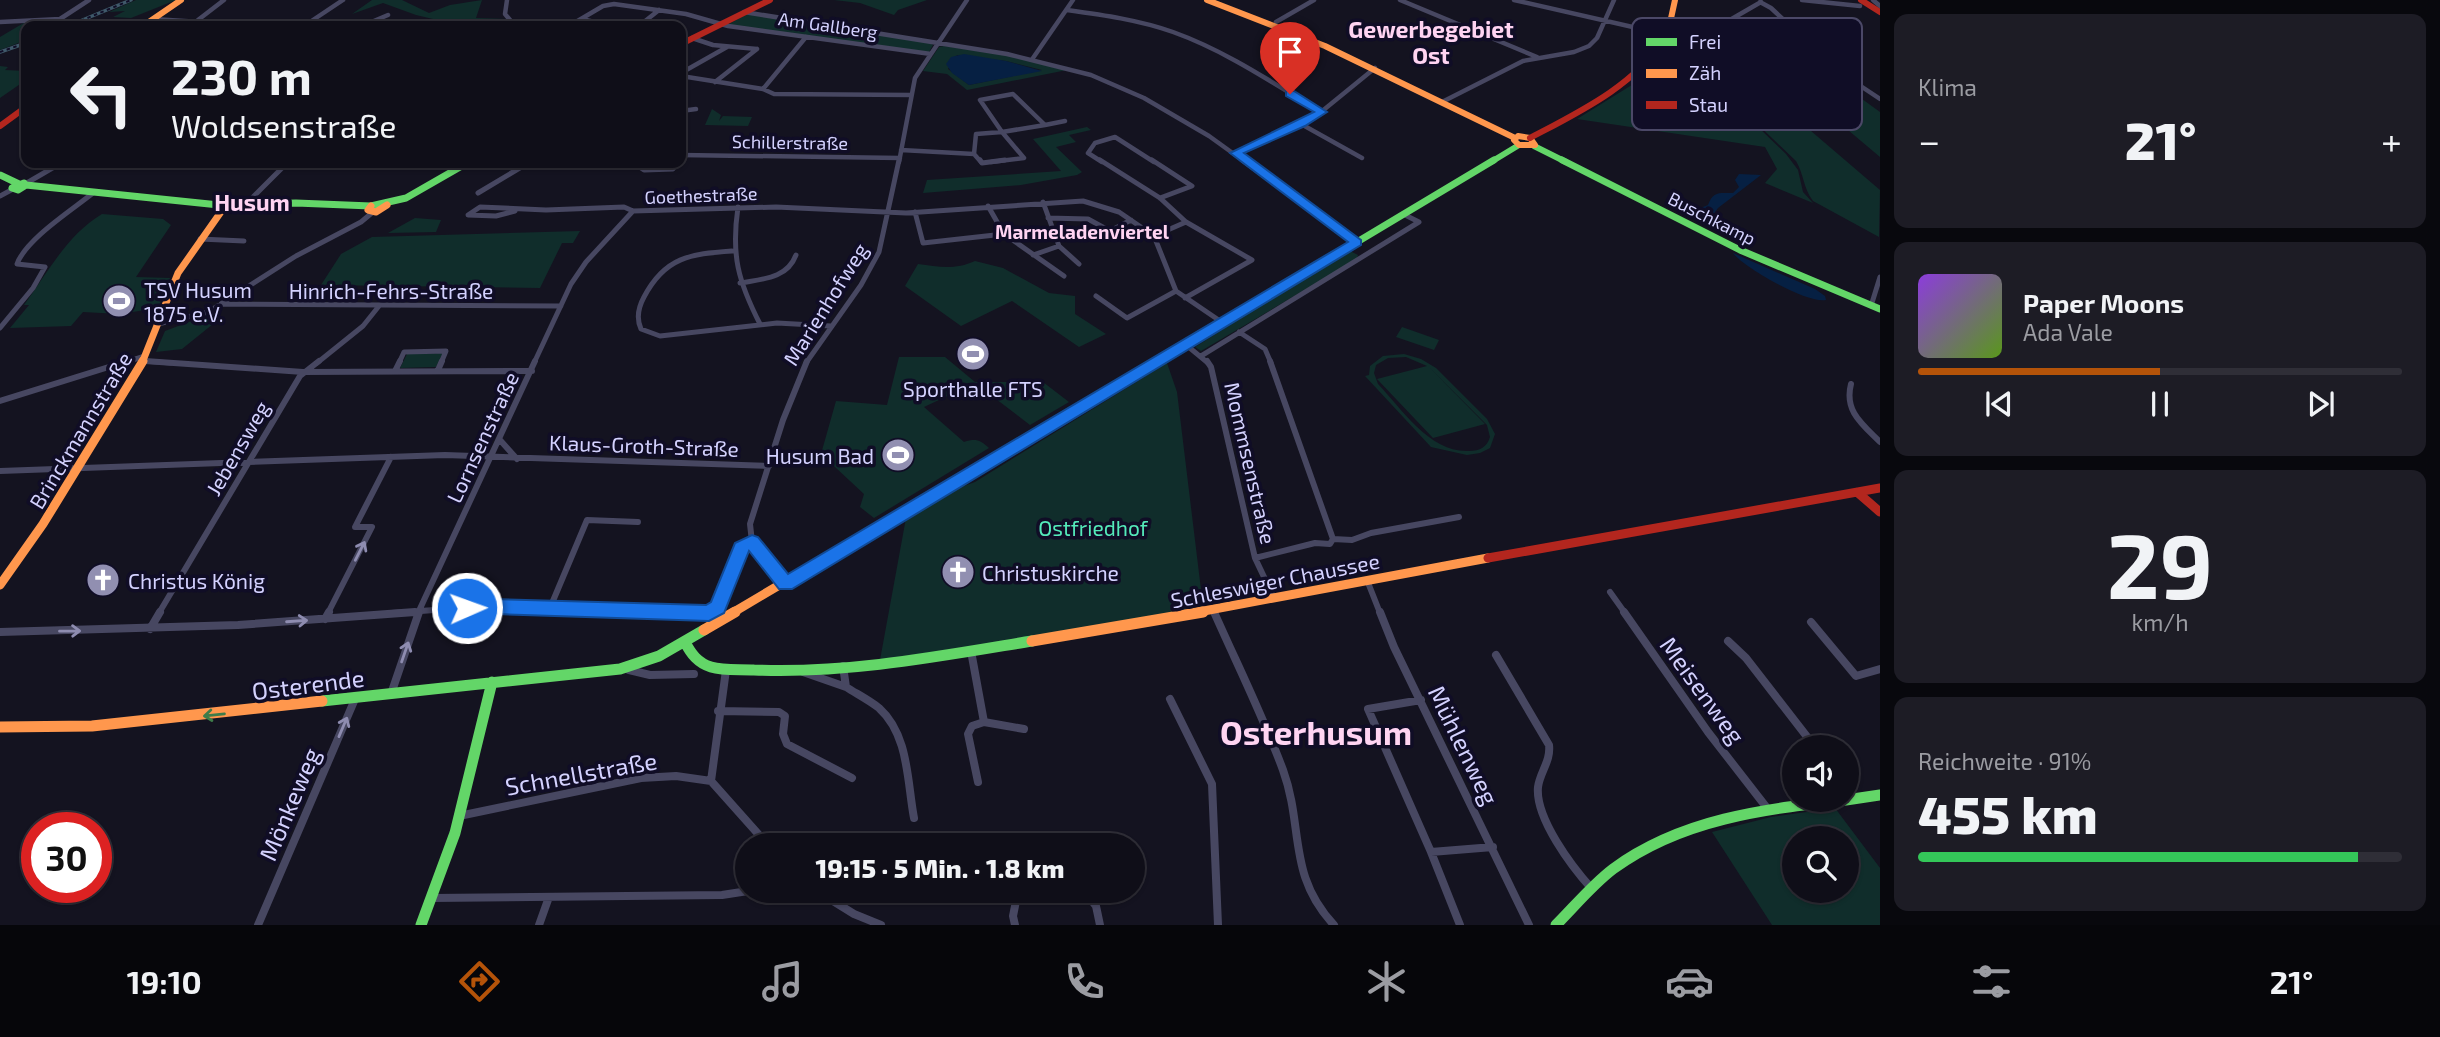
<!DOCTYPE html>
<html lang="de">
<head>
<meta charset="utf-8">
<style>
  body { margin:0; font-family:"Exo 2",sans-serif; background:#1d1c25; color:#f1f3f6; height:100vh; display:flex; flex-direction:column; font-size:26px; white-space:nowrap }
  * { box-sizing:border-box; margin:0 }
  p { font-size:23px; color:#9b9ca2 }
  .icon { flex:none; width:38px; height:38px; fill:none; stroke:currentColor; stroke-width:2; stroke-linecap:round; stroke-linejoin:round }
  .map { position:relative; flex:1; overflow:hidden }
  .sheet { display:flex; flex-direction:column; gap:14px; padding:14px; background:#08080d; width:560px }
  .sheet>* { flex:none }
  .banner { position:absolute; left:21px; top:21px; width:665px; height:147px; border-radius:14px; box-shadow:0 2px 5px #0004,0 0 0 2px #2f2e37; background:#0f0e18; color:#f1f3f6; overflow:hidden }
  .controls { position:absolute; left:1782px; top:735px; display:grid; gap:14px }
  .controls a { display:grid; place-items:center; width:77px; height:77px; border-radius:50%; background:#0f0e18; box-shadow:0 2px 5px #0004,0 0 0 2px #2f2e37; font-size:35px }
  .speed { position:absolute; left:21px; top:812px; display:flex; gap:14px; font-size:35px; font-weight:700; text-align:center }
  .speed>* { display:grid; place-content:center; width:91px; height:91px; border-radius:50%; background:#0f0e18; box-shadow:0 2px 5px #0004,0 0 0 2px #2f2e37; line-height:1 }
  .speed .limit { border:10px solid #d22; background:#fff; color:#111 }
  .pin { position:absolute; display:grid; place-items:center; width:60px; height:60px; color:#fff; margin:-72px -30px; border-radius:50% 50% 50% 0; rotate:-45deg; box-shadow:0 0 7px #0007 }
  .pin .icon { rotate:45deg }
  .me { position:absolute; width:77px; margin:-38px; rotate:88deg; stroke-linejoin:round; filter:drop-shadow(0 0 5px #0008) }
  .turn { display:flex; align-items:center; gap:24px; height:147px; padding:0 35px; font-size:32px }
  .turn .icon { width:91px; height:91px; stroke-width:2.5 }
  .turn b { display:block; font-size:49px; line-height:60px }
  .big { font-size:52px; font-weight:800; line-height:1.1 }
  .sheet .card { flex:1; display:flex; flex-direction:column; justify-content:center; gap:10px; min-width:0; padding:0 24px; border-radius:14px; background:#1d1c25 }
  .sheet .dial { align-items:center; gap:0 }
  .dial b { font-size:91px; line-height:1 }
  .song { display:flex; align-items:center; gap:21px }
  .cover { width:84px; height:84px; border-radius:10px; background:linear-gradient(135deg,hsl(270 70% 55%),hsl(90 70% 35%)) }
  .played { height:7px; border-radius:4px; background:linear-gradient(90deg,#b45309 50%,#2f2e37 50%) }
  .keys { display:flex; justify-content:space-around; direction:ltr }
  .heat { display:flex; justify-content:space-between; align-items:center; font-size:38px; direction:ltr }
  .charge { height:10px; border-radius:5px; background:linear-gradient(90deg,#34c759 91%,#2f2e37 0) }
  .trip { position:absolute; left:735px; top:833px; width:410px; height:70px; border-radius:35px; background:#0f0e18; box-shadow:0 2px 5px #0004,0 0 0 2px #2f2e37; font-weight:800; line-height:70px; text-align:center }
  .tab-bar { display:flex; height:112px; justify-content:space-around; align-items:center; background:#06060a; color:#9b9ca2 }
  .tab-bar .icon { width:49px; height:49px }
  .tab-bar .active { color:#b45309 }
  .tab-bar b { font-size:32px; color:#f1f3f6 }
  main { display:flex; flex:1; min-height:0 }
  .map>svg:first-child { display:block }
  .green { fill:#102d2b; fill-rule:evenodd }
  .water { fill:#062043 }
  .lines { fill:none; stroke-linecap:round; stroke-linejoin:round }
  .street-far3 { stroke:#474761; stroke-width:4.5 }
  .street-far2 { stroke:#474761; stroke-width:5 }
  .street-far1 { stroke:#474761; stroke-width:6 }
  .street { stroke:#474761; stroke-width:8 }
  .fast-far3 { stroke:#63d668; stroke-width:6 }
  .fast-far2 { stroke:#63d668; stroke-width:7 }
  .fast-far1 { stroke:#63d668; stroke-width:9 }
  .fast { stroke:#63d668; stroke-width:11 }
  .slow-far3 { stroke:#ff974d; stroke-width:6 }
  .slow-far2 { stroke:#ff974d; stroke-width:7 }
  .slow-far1 { stroke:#ff974d; stroke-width:9 }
  .slow { stroke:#ff974d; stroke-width:11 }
  .jam-far1 { stroke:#b3261e; stroke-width:6 }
  .jam { stroke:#b3261e; stroke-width:9 }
  .rail-casing { stroke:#3f596a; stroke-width:3.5 }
  .rail { stroke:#100d26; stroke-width:2; stroke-dasharray:3.5; stroke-linecap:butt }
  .oneway { stroke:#8e8cb0 }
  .oneway2 { stroke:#3e7c4a }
  .route { fill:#1a73e8; stroke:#114b97; stroke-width:2 }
  .labels { text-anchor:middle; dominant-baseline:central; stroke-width:7; stroke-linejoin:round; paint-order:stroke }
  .far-street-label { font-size:18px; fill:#d4d2ff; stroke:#100d26 }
  .far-neighbourhood-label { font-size:19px; font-weight:bold; fill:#ffd4f2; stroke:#100d26 }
  .poi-label { font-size:21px; fill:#d4d2ff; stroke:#100d26; text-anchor:start }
  .street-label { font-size:21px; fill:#d4d2ff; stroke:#100d26 }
  .park-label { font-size:21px; fill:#54eaba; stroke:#100d26 }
  .far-district-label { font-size:23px; font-weight:bold; fill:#ffd4f2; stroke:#100d26 }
  .near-street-label { font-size:24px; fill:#d4d2ff; stroke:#100d26 }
  .near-district-label { font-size:33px; font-weight:bold; fill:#ffd4f2; stroke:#100d26 }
  .key { fill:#100d26; stroke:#4b4867; stroke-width:2 }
  .key-label { font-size:19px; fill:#d4d2ff }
</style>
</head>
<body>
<main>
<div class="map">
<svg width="1880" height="925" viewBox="0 0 1880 925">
  <rect width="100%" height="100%" fill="#141320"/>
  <path class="green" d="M136 0H176L131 18 113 17 125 11 109 12Z
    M372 0H402L429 13 450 5 482 0 476 18 507 19 508 21 450 23 416 15 383 3 352 14Z
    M834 0H927L898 10 894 15 860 3Z
    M747 14 930 43 933 45 929 52 727 25Z
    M27 21 71 24 26 26V40L0 50V37Z
    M1762 26 1791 28 1852 87 1854 90 1851 91 1880 112V157L1810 98 1761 100 1731 63 1771 62 1776 67H1789L1779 56 1791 55Z
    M944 46 1005 55 1067 70 967 90 947 74 923 71 939 47ZM957 55 1006 61 1042 70 969 85 948 69Z
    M1672 60C1686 65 1693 70 1699 84L1711 86V94L1727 97 1786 154 1798 170 1803 192 1813 203 1765 183 1777 169 1765 147 1577 119Z
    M0 66 8 67 5 70 26 71V80L0 98Z
    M712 109 721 115 719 121 723 116 752 117 748 126 705 125Z
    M1745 112 1790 113 1880 190 1879 237 1813 201C1803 188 1804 174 1796 161Z
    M1087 127 1091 130 1069 135 1076 142 1056 147 1082 172 1077 175 1021 185 923 193 927 180 1061 171 1033 139Z
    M102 214 163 219 171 225 136 277 170 278 158 308 120 314 83 312 71 326 10 328 29 305H24C48 272 67 235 102 214Z
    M415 218 441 220 436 232 388 233Z
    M580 231 573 243H562L540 288 321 285 341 254 372 237Z
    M1348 250 1358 255 1357 259 1201 351 1195 347Z
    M975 261 1003 268 1049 293 1075 296V314L1106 334 1079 347 1012 301 961 326 905 286 918 264C939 267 955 270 975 261Z
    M213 313 218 315 209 322 213 324 182 349 156 352 165 331Z
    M1402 327 1439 340 1434 350 1396 337Z
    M443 353 436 367 400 368 407 354Z
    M1404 354 1421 359 1436 368 1487 419 1495 434 1490 448 1480 453 1467 455 1431 447 1365 376 1369 375 1370 366 1383 356ZM1406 357 1427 366 1377 379 1433 438 1485 424 1429 367 1487 425 1490 437C1487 447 1480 451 1469 451 1430 453 1402 409 1378 384L1374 373 1376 365 1388 358Z
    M899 357H945L975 382H1043L1069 402 1030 425 975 383 924 407 964 442C976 438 980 440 989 448L874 518 860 507 864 494 821 454 836 401 887 405Z
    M1167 363 1177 392 1203 606 1148 619 880 660 906 518 961 487 975 482Z
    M1835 808 1880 868V925H1772L1712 832 1771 817ZM1794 838H1846V891H1794Z"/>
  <path class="water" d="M964 54 1006 61 1042 71 969 85 952 73 946 64 951 57Z
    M1739 174 1761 175 1718 208 1711 218 1700 216 1698 209 1708 205C1713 191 1719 193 1733 193L1739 187 1735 180Z
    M1733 253 1815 289 1825 296 1826 300C1807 304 1743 267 1733 253Z"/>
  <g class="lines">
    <path class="street-far3" d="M507 0 505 14 515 26
      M1400 0 1537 57
      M1514 0 1659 33
      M1802 0 1860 6
      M1873 0 1880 6
      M1760 2 1771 8 1841 73 1880 99
      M1067 10C1103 15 1139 20 1173 32 1226 51 1273 83 1321 112
      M744 12 1007 54 1091 75 1144 98 1209 136 1245 162
      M153 19 263 26
      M582 19 611 26
      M198 20 224 0
      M0 22 60 19 89 0
      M1276 22 1314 0
      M304 26 343 0
      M362 26 388 15
      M495 26 510 22
      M569 26 603 6 614 4 686 14 728 26 931 54
      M639 26 659 10
      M1676 37 1694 42
      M692 38 713 45 757 49
      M1694 42C1703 64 1729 75 1731 99
      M1671 54 1761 2
      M1033 58 1073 0
      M681 73 727 47
      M681 76 763 89 774 94 911 95
      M715 82 757 49
      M763 89 806 37
      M1013 94 1045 125 1002 132 980 100Z
      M1442 102 1523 61 1574 52 1589 46 1597 38 1614 0
      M681 111 696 109
      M1301 124 1362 158
      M1045 125 1065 121
      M901 150 974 154
      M1235 153 1301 124 1321 112 1375 68
      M974 154 981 162
      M974 154 976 134 1002 132 1024 158 991 162
      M681 155 900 158
      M899 162 915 78 967 0
      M1102 162 1088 153 1095 143 1115 137 1154 162"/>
    <path class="street-far2" d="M980 160 982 163 1005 160
      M1100 160 1160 198
      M1152 160 1192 186 1160 198
      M1242 160 1356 243
      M643 163 641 168 644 170 673 169 676 163
      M25 184 61 163
      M478 193 528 163
      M0 196 13 189
      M1160 198 1186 222 1252 260 1185 298
      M1043 202 1059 246
      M247 203 287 163
      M738 207C731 255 738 281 760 324
      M515 211 496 216 468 215 480 207 546 210 624 207 633 211 776 207 906 213 1083 201 1119 212 1154 236 1176 291 1223 323
      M915 212 923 243 1004 234 988 206
      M1048 218 1088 219 1110 231 1131 220
      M1004 234 1064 276
      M1154 236 1186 222
      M200 239 244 241
      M732 251C690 254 665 257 644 297 638 308 636 318 641 329L660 336 777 323 831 326
      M1033 255 1059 246 1079 264
      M740 283C762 279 787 279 796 255
      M1096 296 1127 318 1176 291
      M221 304 561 306
      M1871 306 1880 277
      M158 324 208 312 296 256 361 222 373 212
      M0 328 33 288 45 267 17 264C26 239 72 210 93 193
      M1239 332 1265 349 1271 363
      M1185 344 1208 363
      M1201 356 1419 222 1403 214
      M143 361 171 363
      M123 363 145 356
      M317 363 363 326 379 306
      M399 363 404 352 446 351 441 363
      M534 363 571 284 586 262 633 211
      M806 363 861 285 879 252 899 160"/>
    <path class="street-far1" d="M145 361 303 372 532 371
      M1207 361 1211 367 1255 558 1274 598
      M1270 361 1333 539
      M438 370 442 361
      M395 371 400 361
      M1851 384C1844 411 1862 424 1880 442
      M0 401 128 361
      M500 440 517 459
      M0 471 445 455 769 466
      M1255 558 1315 543 1330 544 1333 539 1352 540 1371 533 1459 517
      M1367 580 1380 613
      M785 584 752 542 750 524 783 420 807 361
      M1610 592 1625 613
      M550 608 587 520 638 522
      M1213 610 1215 613
      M159 613 300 376 319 361
      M328 613 372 527H355L391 457
      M392 613 491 606 709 613 718 607 741 548 752 542
      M418 613 535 361"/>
    <path class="street" d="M668 612H711
      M1214 612C1237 664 1263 716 1283 770 1304 828 1287 875 1334 925
      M1380 612 1394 647 1529 925
      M1624 612 1708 732 1767 808
      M325 619 329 612
      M1811 622 1856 676 1880 669
      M150 629 160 612
      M0 632 238 625 415 612
      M1728 641 1746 658 1815 747
      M971 651 984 722 972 726 968 734 978 782
      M1496 655 1549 745C1551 761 1540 772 1538 787 1535 818 1572 867 1592 889
      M843 666 846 687C857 694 869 700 879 708 909 735 907 781 914 818
      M629 670 650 675 694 674
      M726 670 711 781 768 845
      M803 672 846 687
      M391 694 419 612
      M1170 699 1212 784 1218 925
      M1421 700 1368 709 1431 852 1493 847
      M718 711 779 712 785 716 783 734 787 744 852 778
      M984 722 1024 729
      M1846 787 1856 799
      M459 816 641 778 676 776 711 781
      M1431 852 1460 925
      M817 891 854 914 881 925
      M1084 891 1096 906 1100 925
      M432 898 722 895 748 891
      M258 925 355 699
      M539 925 549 897
      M1015 925 1013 916 1016 901 1039 891"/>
    <path class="fast-far3" d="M1534 146 1566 162
      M1491 162 1519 145"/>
    <path class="fast-far2" d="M1562 160 1740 250 1880 309
      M0 175 19 184
      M24 183 26 185 18 190 12 188Z
      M26 185 219 205 296 203 371 206 406 198 467 163
      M1155 363 1494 160"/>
    <path class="fast-far1" d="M1108 391 1158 361"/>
    <path class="fast" d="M685 642C691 654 698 663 711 667 724 671 740 669 754 670 847 674 941 656 1032 641
      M322 701 620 669 659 656 704 630
      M1846 800 1880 795
      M421 925 455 833 492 682
      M1556 925C1575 906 1592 885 1613 869 1681 819 1764 809 1846 800"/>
    <path class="slow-far3" d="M1207 0 1325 46 1515 138
      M143 26 181 0
      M1668 32 1675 0
      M1659 33 1666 38 1676 37
      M1518 136 1530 138 1535 145H1519L1514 140Z"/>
    <path class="slow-far2" d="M371 206 368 210 376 212 387 205
      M142 363 178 273 223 209 230 206"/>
    <path class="slow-far1" d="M0 585 43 524 143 361
      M732 613 1108 391
      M1193 613 1488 558"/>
    <path class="slow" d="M704 630 735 612
      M1032 641 1203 612
      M0 727 92 726 322 701"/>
    <path class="jam-far1" d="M1861 0 1880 12
      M681 44 770 0
      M0 126 26 107
      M1530 138C1581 111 1632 87 1666 38"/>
    <path class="jam" d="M1857 492 1880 512
      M1488 558 1880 488"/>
    <defs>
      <path id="rail" d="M68 26 131 0
        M0 52 26 43"/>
    </defs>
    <use href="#rail" class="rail-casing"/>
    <use href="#rail" class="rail"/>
  </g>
  <defs><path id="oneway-shaft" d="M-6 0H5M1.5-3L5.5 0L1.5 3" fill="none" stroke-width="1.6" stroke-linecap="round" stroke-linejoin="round" transform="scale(1.75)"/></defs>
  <g class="oneway">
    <use href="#oneway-shaft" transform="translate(360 551) rotate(-63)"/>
    <use href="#oneway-shaft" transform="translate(297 621) rotate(-4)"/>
    <use href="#oneway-shaft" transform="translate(70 631) rotate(-1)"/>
    <use href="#oneway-shaft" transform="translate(405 652) rotate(-71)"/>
    <use href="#oneway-shaft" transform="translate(343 727) rotate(-67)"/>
  </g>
  <use class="oneway2" href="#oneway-shaft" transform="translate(214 715) rotate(174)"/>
  <path class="route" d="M1286 91H1294L1327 112 1305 126 1244 153 1361 240V245L792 589H779L749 551 724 613 709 621 461 613 458 608 461 602 491 599 706 605 711 602 735 543 752 535 758 537 788 574 1348 242 1230 153 1314 112 1286 96Z"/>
  <defs>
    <symbol id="stadium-disc" viewBox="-11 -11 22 22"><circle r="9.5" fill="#918fb1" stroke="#100d26"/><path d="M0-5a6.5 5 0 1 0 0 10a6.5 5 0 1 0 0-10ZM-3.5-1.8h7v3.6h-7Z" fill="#fff"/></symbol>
    <symbol id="church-disc" viewBox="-11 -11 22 22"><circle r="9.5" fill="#918fb1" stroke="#100d26"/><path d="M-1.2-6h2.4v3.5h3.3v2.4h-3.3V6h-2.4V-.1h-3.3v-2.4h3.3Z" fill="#fff"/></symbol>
  </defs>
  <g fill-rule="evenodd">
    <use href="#stadium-disc" x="100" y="282" width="38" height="38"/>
    <use href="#stadium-disc" x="954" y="335" width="38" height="38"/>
    <use href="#stadium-disc" x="879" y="436" width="38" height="38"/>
    <use href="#church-disc" x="939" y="553" width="38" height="38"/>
    <use href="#church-disc" x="84" y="561" width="38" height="38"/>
  </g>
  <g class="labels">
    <g class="far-street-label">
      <text transform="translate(828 25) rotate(8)">Am Gallberg</text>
      <text transform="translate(790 142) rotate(1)">Schillerstraße</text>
      <text transform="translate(701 195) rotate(-2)">Goethestraße</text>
      <text transform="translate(1712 218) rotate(27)">Buschkamp</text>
    </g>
    <g class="far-neighbourhood-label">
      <text x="1082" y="231">Marmeladenviertel</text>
    </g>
    <g class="poi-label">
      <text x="144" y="289">TSV Husum<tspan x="144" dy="24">1875 e.V.</tspan></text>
      <text x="973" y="388" text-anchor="middle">Sporthalle FTS</text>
      <text x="874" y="455" text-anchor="end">Husum Bad</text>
      <text x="982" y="572">Christuskirche</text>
      <text x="128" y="580">Christus König</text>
    </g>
    <g class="street-label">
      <text x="391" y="290">Hinrich-Fehrs-Straße</text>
      <text transform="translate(825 304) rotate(-58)">Marienhofweg</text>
      <text transform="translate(80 430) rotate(-59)">Brinckmannstraße</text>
      <text transform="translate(482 437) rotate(-65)">Lornsenstraße</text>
      <text transform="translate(644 445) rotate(2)">Klaus-Groth-Straße</text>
      <text transform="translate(237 448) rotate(-60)">Jebensweg</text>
      <text transform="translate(1251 463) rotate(77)">Mommsenstraße</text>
      <text transform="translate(1275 580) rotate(-11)">Schleswiger Chaussee</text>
    </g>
    <g class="park-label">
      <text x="1093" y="527">Ostfriedhof</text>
    </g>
    <g class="far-district-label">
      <text x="1431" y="29">Gewerbegebiet<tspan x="1431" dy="26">Ost</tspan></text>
      <text x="252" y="202">Husum</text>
    </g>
    <g class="near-street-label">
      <text transform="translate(308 684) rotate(-7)">Osterende</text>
      <text transform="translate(1703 690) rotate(54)">Meisenweg</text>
      <text transform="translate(1464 745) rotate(64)">Mühlenweg</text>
      <text transform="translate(581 773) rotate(-10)">Schnellstraße</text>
      <text transform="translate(289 804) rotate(-67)">Mönkeweg</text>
    </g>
    <g class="near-district-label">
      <text x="1316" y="732">Osterhusum</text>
    </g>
  </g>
  <rect x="1632" y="18" width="230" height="112" rx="10" class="key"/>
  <rect x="1646" y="38" width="31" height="8" fill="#63d668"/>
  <rect x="1646" y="69" width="31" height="9" fill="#ff974d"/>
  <rect x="1646" y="101" width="31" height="8" fill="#b3261e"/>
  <g class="key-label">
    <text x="1689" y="49">Frei</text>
    <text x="1689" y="80">Zäh</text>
    <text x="1689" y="112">Stau</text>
  </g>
</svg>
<div class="controls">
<a><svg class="icon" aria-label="sound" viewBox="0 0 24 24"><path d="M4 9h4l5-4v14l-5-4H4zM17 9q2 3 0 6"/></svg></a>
<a><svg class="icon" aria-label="search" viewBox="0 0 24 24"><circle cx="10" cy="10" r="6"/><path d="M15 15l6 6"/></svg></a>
</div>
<div class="speed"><div class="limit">30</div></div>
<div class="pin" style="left:1290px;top:94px;background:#d93025"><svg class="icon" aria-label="arrive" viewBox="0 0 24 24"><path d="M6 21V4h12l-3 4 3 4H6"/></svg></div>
<svg class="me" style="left:467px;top:608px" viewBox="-20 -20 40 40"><circle r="17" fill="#1a73e8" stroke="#fff" stroke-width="3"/><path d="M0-11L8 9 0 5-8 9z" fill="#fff"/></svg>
<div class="trip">19:15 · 5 Min. · 1.8 km</div>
<div class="banner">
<div class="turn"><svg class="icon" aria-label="left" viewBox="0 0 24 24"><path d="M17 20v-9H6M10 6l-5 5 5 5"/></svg><div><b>230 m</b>Woldsenstraße</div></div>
</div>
</div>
<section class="sheet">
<div class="card"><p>Klima</p>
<div class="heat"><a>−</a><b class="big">21°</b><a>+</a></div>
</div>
<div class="card">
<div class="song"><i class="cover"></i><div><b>Paper Moons</b><p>Ada Vale</p></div></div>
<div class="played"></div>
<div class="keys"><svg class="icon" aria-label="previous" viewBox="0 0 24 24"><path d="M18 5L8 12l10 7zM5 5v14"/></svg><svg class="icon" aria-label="pause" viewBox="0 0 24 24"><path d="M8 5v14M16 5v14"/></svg><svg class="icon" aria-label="next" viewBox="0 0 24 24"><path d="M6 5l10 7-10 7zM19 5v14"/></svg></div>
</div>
<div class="card dial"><b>29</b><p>km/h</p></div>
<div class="card"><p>Reichweite · 91%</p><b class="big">455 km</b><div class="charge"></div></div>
</section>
</main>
<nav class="tab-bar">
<b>19:10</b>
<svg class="icon active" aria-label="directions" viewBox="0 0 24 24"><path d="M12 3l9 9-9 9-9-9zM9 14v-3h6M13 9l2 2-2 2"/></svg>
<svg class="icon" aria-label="music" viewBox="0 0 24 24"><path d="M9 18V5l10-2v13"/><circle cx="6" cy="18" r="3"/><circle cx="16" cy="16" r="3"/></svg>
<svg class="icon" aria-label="phone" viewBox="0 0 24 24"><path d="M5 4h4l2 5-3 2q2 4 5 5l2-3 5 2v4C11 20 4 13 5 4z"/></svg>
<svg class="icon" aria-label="climate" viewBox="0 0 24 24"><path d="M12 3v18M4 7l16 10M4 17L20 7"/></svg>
<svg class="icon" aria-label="car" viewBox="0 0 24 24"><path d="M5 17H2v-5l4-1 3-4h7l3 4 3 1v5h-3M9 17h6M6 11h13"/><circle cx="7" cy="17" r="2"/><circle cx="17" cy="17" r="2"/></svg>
<svg class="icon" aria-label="filters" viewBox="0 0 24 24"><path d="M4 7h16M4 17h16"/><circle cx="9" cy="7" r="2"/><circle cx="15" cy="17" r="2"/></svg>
<b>21°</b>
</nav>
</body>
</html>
